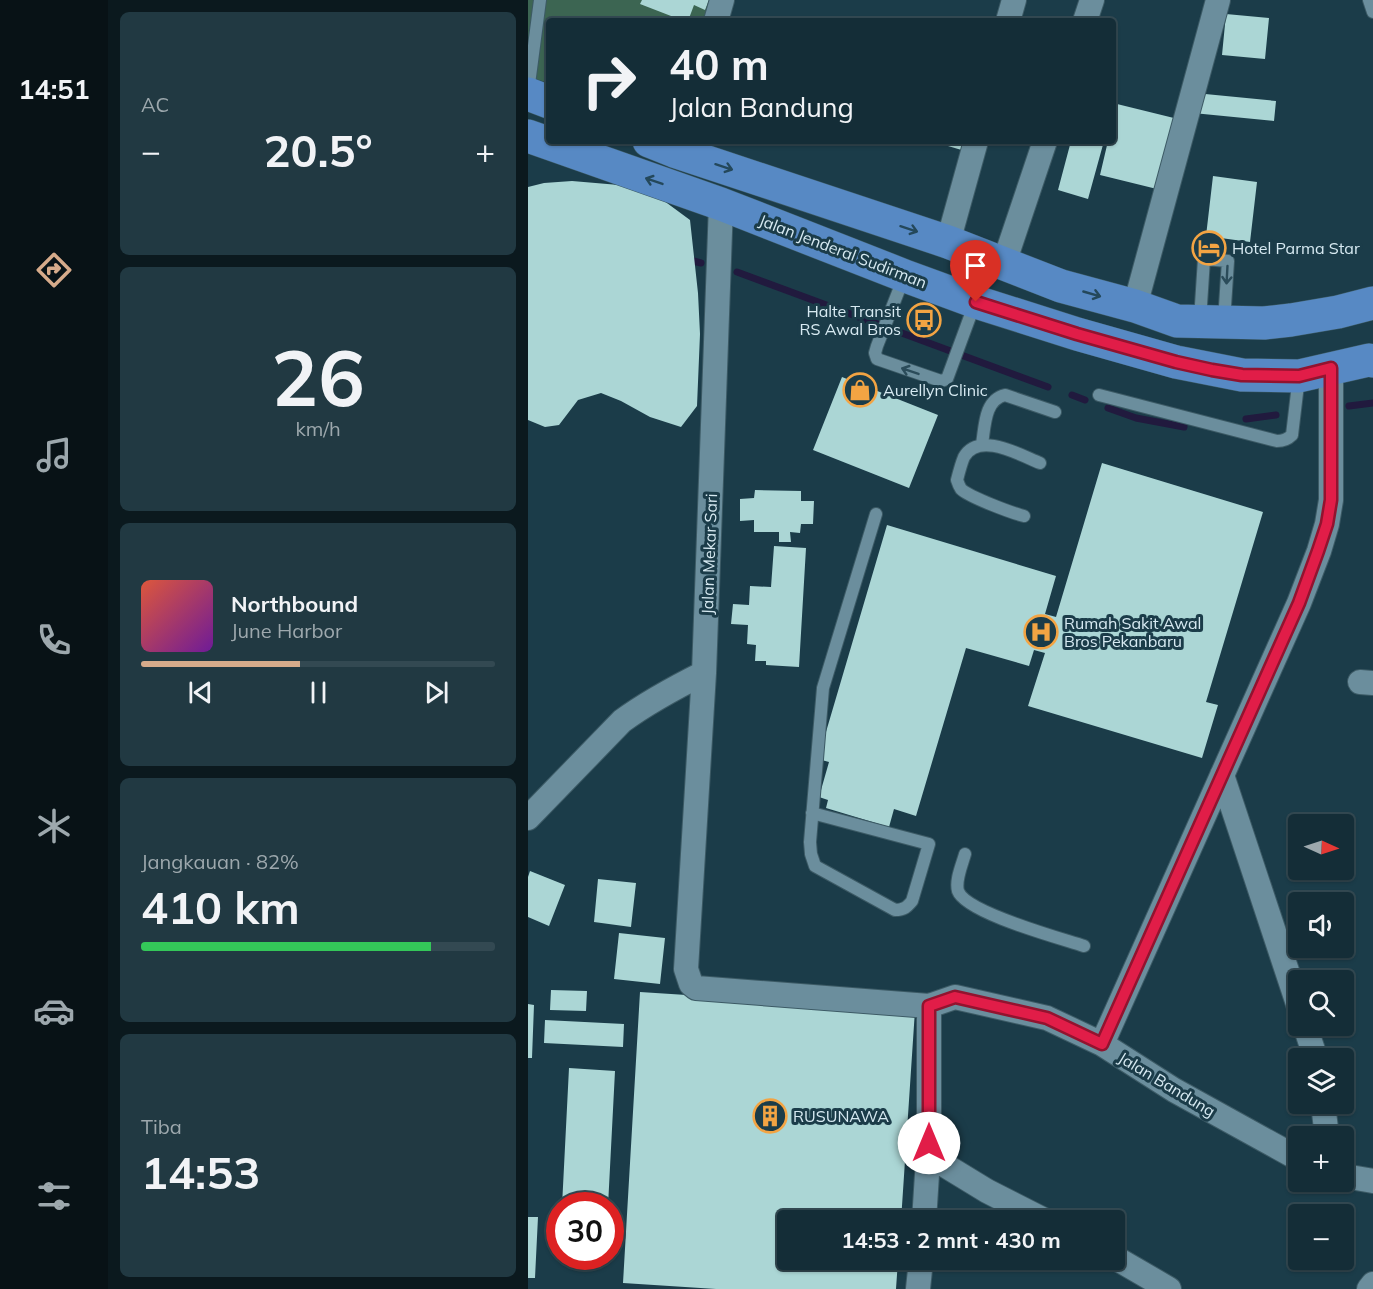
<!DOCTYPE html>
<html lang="id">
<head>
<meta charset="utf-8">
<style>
  body { margin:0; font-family:Mulish,sans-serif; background:#213942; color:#f1f3f6; height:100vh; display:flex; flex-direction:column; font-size:22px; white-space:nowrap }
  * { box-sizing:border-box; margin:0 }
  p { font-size:20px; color:#9da8ad }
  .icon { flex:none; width:33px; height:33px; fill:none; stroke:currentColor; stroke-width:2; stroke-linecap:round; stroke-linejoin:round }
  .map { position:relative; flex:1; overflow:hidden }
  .panel { display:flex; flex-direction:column; gap:12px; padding:12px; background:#0b191e; width:420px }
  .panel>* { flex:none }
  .hud { position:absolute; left:18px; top:18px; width:570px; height:126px; border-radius:6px; box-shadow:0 2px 4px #0004,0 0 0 2px #334952; background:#142d37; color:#f1f3f6; overflow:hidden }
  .needle { width:39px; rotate:93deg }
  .tools { position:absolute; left:760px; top:814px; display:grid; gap:12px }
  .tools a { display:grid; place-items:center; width:66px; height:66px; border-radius:6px; background:#142d37; box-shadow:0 2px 4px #0004,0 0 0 2px #334952; font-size:30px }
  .speed { position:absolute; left:18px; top:1192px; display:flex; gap:12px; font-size:30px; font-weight:700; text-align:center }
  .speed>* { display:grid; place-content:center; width:78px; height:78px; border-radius:50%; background:#142d37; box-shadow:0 2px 4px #0004,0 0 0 2px #334952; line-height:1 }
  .speed .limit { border:9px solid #d22; background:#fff; color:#111 }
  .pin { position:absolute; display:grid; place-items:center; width:51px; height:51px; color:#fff; margin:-62px -26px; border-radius:50% 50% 50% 0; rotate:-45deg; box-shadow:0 0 6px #0007 }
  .pin .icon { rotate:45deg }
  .me { position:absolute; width:66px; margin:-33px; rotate:0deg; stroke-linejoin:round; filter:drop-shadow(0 0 4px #0008) }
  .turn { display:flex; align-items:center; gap:21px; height:126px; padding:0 24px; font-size:27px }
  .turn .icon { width:78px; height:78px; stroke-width:2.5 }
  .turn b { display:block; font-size:42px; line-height:51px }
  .big { font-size:45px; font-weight:700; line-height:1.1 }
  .panel .widget { flex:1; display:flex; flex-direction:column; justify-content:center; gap:9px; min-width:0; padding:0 21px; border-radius:9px; background:#213942 }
  .panel .dial { align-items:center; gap:0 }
  .dial b { font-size:78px; line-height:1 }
  .song { display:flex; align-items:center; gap:18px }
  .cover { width:72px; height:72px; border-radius:9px; background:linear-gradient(135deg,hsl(10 70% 55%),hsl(280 70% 35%)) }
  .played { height:6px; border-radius:3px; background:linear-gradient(90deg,#d6ab8b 45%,#334952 45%) }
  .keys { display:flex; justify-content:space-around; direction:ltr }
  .heat { display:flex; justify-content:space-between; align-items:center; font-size:33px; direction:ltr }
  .charge { height:9px; border-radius:4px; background:linear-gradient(90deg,#34c759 82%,#334952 0) }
  .trip { position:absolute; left:249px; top:1210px; width:348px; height:60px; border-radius:6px; background:#142d37; box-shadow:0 2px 4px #0004,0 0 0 2px #334952; font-weight:700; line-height:60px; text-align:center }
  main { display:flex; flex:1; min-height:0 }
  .tabs { display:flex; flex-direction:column; width:108px; justify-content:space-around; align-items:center; background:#081216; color:#9da8ad }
  .tabs .icon { width:42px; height:42px }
  .tabs .current { color:#d6ab8b }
  .tabs b { font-size:27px; color:#f1f3f6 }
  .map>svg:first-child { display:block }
  .green { fill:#3c6552 }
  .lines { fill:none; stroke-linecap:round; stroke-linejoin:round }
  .stream { stroke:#211a3e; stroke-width:7 }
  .building { fill:#abd6d5 }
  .lane-casing { stroke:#3c5a65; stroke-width:14 }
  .street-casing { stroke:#3c5a65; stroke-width:26 }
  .primary-casing { stroke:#3c5a65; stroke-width:34 }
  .lane { stroke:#6b8e9d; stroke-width:12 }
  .street { stroke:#6b8e9d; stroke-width:24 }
  .primary { stroke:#5789c4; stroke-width:33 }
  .oneway { stroke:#24485b }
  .oneway2 { stroke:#2b4c5a }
  .route-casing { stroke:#92132f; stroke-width:15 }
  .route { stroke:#e11d48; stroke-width:10 }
  .labels { text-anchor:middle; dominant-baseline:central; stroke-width:6; stroke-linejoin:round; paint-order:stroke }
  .poi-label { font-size:16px; fill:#d7eaf2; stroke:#1b3c49; text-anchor:start }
  .street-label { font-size:16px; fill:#d7eaf2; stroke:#1b3c49 }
</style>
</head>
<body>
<main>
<nav class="tabs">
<b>14:51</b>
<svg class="icon current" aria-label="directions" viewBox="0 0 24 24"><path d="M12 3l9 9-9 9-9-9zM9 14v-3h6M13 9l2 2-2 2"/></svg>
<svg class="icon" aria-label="music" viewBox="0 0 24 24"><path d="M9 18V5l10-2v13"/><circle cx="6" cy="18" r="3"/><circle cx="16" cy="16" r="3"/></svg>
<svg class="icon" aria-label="phone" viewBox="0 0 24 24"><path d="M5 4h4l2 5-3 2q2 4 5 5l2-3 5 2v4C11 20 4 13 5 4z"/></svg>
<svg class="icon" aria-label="climate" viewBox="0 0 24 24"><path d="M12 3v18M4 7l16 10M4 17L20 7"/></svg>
<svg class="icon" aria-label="car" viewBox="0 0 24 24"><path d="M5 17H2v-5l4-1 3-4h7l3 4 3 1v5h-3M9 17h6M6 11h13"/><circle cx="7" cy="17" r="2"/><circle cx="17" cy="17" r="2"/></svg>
<svg class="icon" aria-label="filters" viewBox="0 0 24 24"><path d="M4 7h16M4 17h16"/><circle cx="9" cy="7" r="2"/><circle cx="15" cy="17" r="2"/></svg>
</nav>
<section class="panel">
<div class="widget"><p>AC</p>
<div class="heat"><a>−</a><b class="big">20.5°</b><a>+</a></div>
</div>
<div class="widget dial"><b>26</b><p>km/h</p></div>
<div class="widget">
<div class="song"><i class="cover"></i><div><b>Northbound</b><p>June Harbor</p></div></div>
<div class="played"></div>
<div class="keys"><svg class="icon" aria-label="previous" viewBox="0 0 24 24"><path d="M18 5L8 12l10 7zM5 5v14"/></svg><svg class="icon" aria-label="pause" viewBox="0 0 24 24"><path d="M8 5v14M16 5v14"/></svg><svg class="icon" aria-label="next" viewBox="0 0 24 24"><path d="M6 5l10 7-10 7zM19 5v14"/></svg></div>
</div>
<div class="widget"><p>Jangkauan · 82%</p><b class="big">410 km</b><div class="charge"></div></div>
<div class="widget"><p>Tiba</p><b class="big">14:53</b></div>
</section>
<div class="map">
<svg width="845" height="1289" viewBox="0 0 845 1289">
  <rect width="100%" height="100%" fill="#1b3c49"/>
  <path class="green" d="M0 0H184L178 21H21V83L0 77Z"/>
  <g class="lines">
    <path class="stream" d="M158 259 173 263
      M209 272 520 387
      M544 395 557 400
      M821 406 845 403
      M580 408 608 418 656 427
      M718 419 748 415"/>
  </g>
  <path class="building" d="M114 0H181L177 10 166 5 160 21H156L112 4Z
    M698 14 741 18 737 59 694 55Z
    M667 93 748 101 746 121 665 113Z
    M589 104 654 120 637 191 572 175 580 141H585V120Z
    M403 141H440L437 151Z
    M543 141H576L560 199 530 190Z
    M685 176 729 182 722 242 678 236Z
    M44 181 91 185 124 192 162 220 170 293 172 334 169 406 153 427 122 417 93 401 73 393 50 400 31 425 17 427 0 420V187L16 183Z
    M314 377 410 415 381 488 285 450Z
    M574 463 735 512 678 702 690 705 674 758 500 706 517 653 506 650 501 666 438 648 388 816 366 809 361 827 298 808 300 800 291 797 301 762 290 759 359 525 528 576 517 614 528 617Z
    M227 490 273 491V501H286L285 524H273L272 533 262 532 263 542H251V532H226V520L212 521V499L226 498Z
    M246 546 278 548 271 667 238 665V661H227L228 645 219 644 220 625 203 624 205 604 221 605 222 586 243 587Z
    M2 871 37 885 21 926 0 917V877Z
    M70 879 108 883 103 927 66 922Z
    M91 933 137 938 132 984 86 979Z
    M23 990 59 991 58 1011 22 1010Z
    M112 992 387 1010 373 1221H260V1260H370L368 1289H188L95 1283Z
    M0 1004 6 1005 4 1058H0Z
    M17 1020 96 1024 95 1047 16 1043Z
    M41 1068 87 1071 80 1206H34Z
    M0 1217H10L7 1278H0Z"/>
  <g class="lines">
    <defs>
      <path id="lane" d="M841 0 845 12
        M0 92 12 0
        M376 277 349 346 347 353 349 359 413 381 419 379 447 303
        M672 320 676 259 700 261 696 321
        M571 395 749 441C755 441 759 440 764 435L771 376
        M454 444C457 427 456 400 477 395L527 412
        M496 516C484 513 441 497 433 489 431 486 430 483 429 480 431 472 433 464 436 457 451 431 492 455 512 463
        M284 813 401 844 384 901C379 907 376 910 367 910L287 866 283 854 282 842 295 688 348 514
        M437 854C434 865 427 880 430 891 438 913 532 938 556 946"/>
      <path id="street" d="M188 21 194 0
        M480 21 486 0
        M557 21 564 0
        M193 204 176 673 158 969 163 984 168 988 401 1006 427 997 519 1018 574 1044 646 1090 771 1159
        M420 242 448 141
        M476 263 517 141
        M607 306 690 0
        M832 682 845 683
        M694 775 771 1007
        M0 818 94 721C120 702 148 687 176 673
        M777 1026 788 1059
        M574 1044 771 603 791 551 799 524 803 500V368
        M795 1104 799 1137
        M400 1155 459 1191 518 1221
        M816 1176 845 1181
        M396 1221 401 1143V1006
        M586 1257 641 1289
        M390 1289 393 1260
        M841 1289 845 1284"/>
      <path id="primary" d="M0 94 21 102
        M0 136 193 204 377 276 448 302 549 334 648 362 714 375 771 376 841 360 845 361
        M121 141 146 151 420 242 533 286 607 306 649 321 736 323 763 320 810 312 845 303"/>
    </defs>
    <use href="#lane" class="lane-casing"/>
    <use href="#street" class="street-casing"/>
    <use href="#primary" class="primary-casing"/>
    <use href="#lane" class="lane"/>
    <use href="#street" class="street"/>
    <use href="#primary" class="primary"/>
  </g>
  <defs><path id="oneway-shaft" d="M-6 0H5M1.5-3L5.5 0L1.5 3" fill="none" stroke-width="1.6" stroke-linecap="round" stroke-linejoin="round" transform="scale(1.5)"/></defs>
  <g class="oneway">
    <use href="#oneway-shaft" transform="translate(196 167) rotate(18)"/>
    <use href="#oneway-shaft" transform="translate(126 181) rotate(-161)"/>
    <use href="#oneway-shaft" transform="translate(381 229) rotate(18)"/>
    <use href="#oneway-shaft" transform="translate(564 294) rotate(16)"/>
  </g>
  <g class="oneway2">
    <use href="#oneway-shaft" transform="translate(699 275) rotate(93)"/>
    <use href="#oneway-shaft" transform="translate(382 371) rotate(-161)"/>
  </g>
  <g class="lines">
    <defs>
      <path id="route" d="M401 1143V1006L427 997 519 1018 574 1044 771 603 790 551 799 524 803 500V368L771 376 714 375 684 370 648 362 549 334 448 302"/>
    </defs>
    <use href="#route" class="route-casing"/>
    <use href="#route" class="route"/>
  </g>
  <defs>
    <symbol id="hotel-ring" viewBox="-11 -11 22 22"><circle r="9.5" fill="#1b3c49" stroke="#f3a443" stroke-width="1.5"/><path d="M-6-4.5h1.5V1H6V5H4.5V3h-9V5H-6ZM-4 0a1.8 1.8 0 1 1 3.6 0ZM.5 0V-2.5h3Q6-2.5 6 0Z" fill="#f3a443"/></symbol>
    <symbol id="bus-ring" viewBox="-11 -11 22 22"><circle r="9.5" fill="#1b3c49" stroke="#f3a443" stroke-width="1.5"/><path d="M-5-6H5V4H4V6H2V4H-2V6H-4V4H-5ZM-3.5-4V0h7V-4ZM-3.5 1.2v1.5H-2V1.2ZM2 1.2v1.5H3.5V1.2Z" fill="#f3a443"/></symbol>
    <symbol id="shop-ring" viewBox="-11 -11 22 22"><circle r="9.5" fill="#1b3c49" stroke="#f3a443" stroke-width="1.5"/><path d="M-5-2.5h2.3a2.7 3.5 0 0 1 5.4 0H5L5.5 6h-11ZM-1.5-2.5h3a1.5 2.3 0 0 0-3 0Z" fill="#f3a443"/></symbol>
    <symbol id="hospital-ring" viewBox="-11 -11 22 22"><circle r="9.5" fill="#1b3c49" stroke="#f3a443" stroke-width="1.5"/><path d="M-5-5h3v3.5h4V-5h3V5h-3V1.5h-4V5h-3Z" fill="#f3a443"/></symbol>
    <symbol id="building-ring" viewBox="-11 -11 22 22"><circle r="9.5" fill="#1b3c49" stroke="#f3a443" stroke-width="1.5"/><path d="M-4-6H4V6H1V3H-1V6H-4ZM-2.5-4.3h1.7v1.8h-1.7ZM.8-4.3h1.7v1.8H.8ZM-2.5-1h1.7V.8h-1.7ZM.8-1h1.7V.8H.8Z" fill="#f3a443"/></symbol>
  </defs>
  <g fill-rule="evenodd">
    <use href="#hotel-ring" x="662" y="229" width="38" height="38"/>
    <use href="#bus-ring" x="377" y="301" width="38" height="38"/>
    <use href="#shop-ring" x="313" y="371" width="38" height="38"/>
    <use href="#hospital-ring" x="494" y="613" width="38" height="38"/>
    <use href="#building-ring" x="223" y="1097" width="38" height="38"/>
  </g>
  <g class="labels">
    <g class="poi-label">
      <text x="704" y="248">Hotel Parma Star</text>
      <text x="373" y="311" text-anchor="end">Halte Transit<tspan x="373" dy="18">RS Awal Bros</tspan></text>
      <text x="355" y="390">Aurellyn Clinic</text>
      <text x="536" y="623">Rumah Sakit Awal<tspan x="536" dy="18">Bros Pekanbaru</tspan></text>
      <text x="265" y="1116">RUSUNAWA</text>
    </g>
    <g class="street-label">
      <text transform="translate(315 251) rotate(21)">Jalan Jenderal Sudirman</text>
      <text transform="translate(181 554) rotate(-88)">Jalan Mekar Sari</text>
      <text transform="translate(639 1084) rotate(31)">Jalan Bandung</text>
    </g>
  </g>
</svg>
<div class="tools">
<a><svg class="needle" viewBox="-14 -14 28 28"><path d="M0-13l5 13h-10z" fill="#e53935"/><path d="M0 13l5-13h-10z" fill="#9da8ad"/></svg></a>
<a><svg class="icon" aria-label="sound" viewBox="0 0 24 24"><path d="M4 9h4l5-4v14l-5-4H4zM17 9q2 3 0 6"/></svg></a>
<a><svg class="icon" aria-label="search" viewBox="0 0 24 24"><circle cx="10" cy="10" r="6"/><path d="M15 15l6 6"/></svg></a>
<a><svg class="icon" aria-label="layers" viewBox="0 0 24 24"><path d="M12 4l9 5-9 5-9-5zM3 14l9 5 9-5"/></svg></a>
<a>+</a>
<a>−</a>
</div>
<div class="speed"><div class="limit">30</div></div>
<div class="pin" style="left:448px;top:302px;background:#d93025"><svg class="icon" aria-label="arrive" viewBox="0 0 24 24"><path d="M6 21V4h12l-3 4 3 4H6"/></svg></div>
<svg class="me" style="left:401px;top:1143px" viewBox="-20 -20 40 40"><circle r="19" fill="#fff"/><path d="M0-13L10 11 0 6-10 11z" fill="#e11d48"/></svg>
<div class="trip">14:53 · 2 mnt · 430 m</div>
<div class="hud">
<div class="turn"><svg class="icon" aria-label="right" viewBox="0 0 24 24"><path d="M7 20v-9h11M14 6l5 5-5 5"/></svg><div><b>40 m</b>Jalan Bandung</div></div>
</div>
</div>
</main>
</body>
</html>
